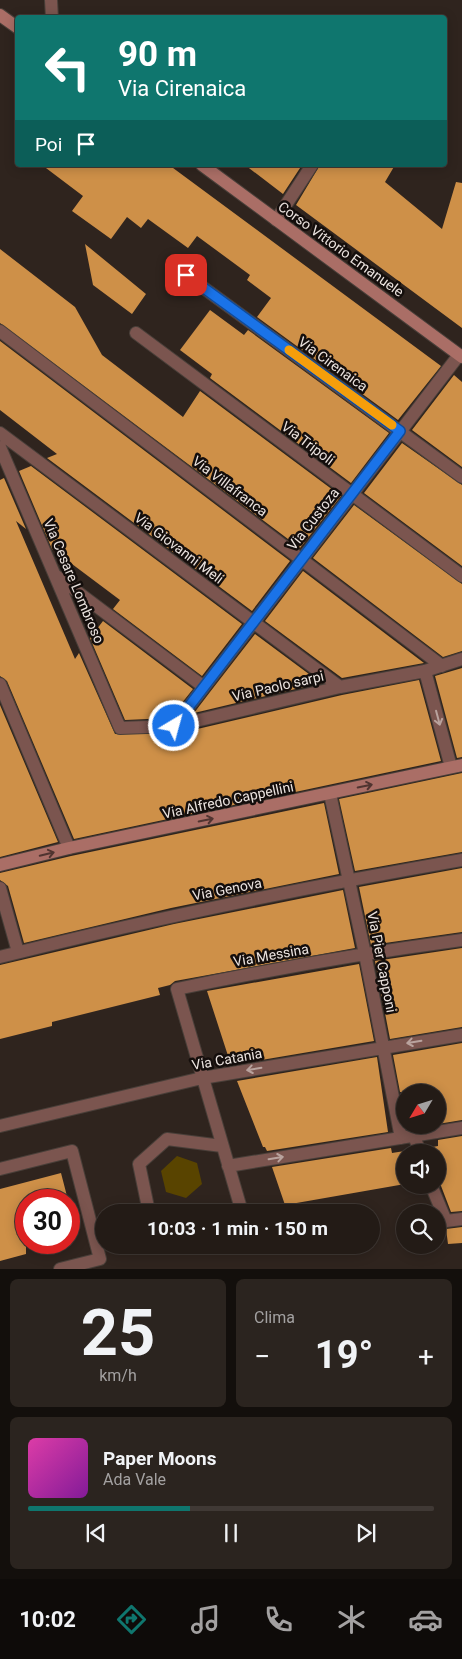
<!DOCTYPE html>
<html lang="it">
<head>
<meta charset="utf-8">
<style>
  body { margin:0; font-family:Roboto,sans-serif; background:#2b241f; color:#f1f3f6; height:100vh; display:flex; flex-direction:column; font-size:19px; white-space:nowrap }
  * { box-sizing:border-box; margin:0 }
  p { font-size:16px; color:#a3a1a1 }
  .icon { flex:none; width:28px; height:28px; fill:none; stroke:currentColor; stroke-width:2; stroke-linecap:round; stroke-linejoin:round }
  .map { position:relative; height:1269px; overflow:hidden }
  .drawer { display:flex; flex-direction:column; gap:10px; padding:10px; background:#130f0c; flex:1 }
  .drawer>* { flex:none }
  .guide { position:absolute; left:15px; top:15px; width:432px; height:152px; border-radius:5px; box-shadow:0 2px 12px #0003,0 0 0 1px #403935; background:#0f766e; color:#fff; overflow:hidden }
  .needle { width:32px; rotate:232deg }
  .fabs { position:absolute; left:396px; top:1084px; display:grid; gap:10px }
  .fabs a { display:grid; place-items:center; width:50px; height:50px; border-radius:50%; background:#231b16; box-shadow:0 2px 12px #0003,0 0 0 1px #403935; font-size:25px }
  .speed { position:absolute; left:15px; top:1189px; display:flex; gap:10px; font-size:25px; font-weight:700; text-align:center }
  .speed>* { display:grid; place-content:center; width:65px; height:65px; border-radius:50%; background:#231b16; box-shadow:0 2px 12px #0003,0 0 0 1px #403935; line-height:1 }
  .speed .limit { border:8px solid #d22; background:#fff; color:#111 }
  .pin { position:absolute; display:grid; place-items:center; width:42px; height:42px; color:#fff; margin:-21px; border-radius:10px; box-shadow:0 2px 8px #0006 }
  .me { position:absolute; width:55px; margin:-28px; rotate:37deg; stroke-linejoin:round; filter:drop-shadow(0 0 4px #0008) }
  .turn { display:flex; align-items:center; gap:18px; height:105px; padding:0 20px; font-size:22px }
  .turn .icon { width:65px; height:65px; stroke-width:2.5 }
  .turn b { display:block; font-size:35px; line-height:42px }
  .then { display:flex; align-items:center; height:48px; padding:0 20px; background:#0003; gap:10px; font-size:19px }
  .big { font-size:38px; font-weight:700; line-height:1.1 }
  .drawer .widget { flex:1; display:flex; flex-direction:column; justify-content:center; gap:8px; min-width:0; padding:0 18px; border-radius:8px; background:#2b241f }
  .drawer .dial { align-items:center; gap:0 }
  .dial b { font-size:65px; line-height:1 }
  .song { display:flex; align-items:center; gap:15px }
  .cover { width:60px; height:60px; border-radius:8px; background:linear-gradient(135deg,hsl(320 70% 55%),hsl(290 70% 35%)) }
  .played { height:5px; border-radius:2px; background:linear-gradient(90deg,#0f766e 40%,#403935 40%) }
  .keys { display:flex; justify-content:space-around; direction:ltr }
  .heat { display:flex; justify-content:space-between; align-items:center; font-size:28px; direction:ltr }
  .drawer .tiles { flex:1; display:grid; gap:10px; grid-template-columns:1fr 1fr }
  .widget:last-child { grid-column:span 2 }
  .trip { position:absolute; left:95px; top:1204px; width:285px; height:50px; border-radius:25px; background:#231b16; box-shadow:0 2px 12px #0003,0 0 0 1px #403935; font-weight:700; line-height:50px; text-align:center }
  .tab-bar { display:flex; height:80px; justify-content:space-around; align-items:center; background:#0e0b09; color:#a3a1a1 }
  .tab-bar .icon { width:35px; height:35px }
  .tab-bar .on { color:#0f766e }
  .tab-bar b { font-size:22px; color:#f1f3f6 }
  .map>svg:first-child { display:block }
  .green { fill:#594400 }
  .building { fill:#ce9048 }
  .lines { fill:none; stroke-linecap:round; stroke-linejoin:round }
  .street-casing { stroke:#493f39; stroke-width:14 }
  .secondary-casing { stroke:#493f39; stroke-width:14 }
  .street { stroke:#7b554f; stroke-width:12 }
  .secondary { stroke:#aa6e66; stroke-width:12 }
  .oneway { stroke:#b9a39e }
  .oneway2 { stroke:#503430 }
  .route-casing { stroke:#114b97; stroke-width:12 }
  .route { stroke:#1a73e8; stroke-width:9 }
  .slow { stroke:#f59e0b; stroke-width:9 }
  .labels { text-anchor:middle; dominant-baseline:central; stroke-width:5; stroke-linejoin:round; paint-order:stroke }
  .street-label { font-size:14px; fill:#ebe3df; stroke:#140e0c }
</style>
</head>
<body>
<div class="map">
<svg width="462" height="1269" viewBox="0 0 462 1269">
  <rect width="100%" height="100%" fill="#2f241e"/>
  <path class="green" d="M177 1156 197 1163 202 1184 186 1198 166 1192 161 1171Z"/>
  <path class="building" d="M42 165H169L441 366 398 420 257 317 271 298 247 280 250 275 197 236 188 248 148 219 141 228 127 217 111 239 72 211 83 196Z
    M245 165H302L283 194Z
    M320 165H395L385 182 442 229 456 182 462 183V328L296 205Z
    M85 244 146 294 132 314 93 285Z
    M0 249 75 307 102 355 183 417 200 391 341 496 300 548 0 323Z
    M210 310 244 335 248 330 389 433 351 483 210 378 212 374 180 350Z
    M0 341 290 561 252 611 47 458 57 454 0 410Z
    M454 375 462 382V467L412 430Z
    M402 443 462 485V566L364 493Z
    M31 466 242 624 202 676 113 609 120 600 52 549 19 471Z
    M4 478 26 529 16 521 75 659 79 653 115 734H176L342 695 419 680 441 761 74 839 7 681 0 676V480Z
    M354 505 462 584V651L443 657 313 558Z
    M303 571 424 663 342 678 265 621Z
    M103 621 193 689 170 718 125 720 90 638Z
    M255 634 321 683 194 713 210 692Z
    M462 668V757L457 758 435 676Z
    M0 705 58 842 0 857Z
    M462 773V852L355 871 339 799Z
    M324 803 339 874 171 908 24 943 8 886 0 880V873L71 856Z
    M462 868V932L371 945 359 887Z
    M343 890 355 948 175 981 170 985 158 988 160 995 52 1022V1026L0 1039V965L174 924Z
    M462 948V1027L390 1039 375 961Z
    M359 964 374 1041 231 1065 207 991Z
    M462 1043V1120L438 1124V1092H400L393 1055Z
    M377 1057 388 1132 267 1151 265 1147H263L237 1081Z
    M462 1136V1211L451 1212 438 1178V1152H428L427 1148 438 1146V1140Z
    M391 1148 392 1153 411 1150 412 1152H405V1184L285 1205 272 1167Z
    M61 1173 68 1200H26V1254L0 1261V1189Z
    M462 1227V1243L448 1244 446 1229Z"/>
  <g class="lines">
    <defs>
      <path id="street" d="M51 0 52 18
        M276 220 312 165
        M186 275 462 477
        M0 331 442 666
        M136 333 462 576
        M0 433 340 687
        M0 447 120 728 174 726 340 687 425 671 462 659
        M55 575 204 687
        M425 671 451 767
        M0 684 69 848
        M174 726 459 355
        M330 794 365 954 401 1138
        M0 888 18 952
        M0 957C153 918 307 887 462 860
        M0 1126 202 1078 462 1035
        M414 1136 420 1152
        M228 1166 462 1128
        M0 1169 72 1151 100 1259 60 1269
        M431 1185 446 1221 462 1219
        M149 1212 139 1164 167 1139 222 1146
        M242 1212 177 989C271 969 366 953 462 940"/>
      <path id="secondary" d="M0 15 18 28
        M202 165 462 357
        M0 865 69 848 462 765"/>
    </defs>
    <use href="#street" class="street-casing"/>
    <use href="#secondary" class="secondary-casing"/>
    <use href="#street" class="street"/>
    <use href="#secondary" class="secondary"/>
  </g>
  <defs><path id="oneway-shaft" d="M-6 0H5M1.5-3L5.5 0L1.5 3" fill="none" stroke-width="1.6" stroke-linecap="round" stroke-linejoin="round" transform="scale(1.25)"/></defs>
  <g class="oneway">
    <use href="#oneway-shaft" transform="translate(438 718) rotate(75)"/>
    <use href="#oneway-shaft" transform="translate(414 1042) rotate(171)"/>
    <use href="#oneway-shaft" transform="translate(254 1069) rotate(171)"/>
    <use href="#oneway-shaft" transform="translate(276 1158) rotate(-9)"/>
  </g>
  <g class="oneway2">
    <use href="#oneway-shaft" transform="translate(365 786) rotate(-12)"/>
    <use href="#oneway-shaft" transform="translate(206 820) rotate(-12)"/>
    <use href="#oneway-shaft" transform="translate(47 854) rotate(-14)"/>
  </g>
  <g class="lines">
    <defs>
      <path id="route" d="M174 726 400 431 186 275"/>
    </defs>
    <use href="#route" class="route-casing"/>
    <use href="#route" class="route"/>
    <path class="slow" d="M289 350 392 425"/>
  </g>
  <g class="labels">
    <g class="street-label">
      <text transform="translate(341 249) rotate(36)">Corso Vittorio Emanuele</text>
      <text transform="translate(333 364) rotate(36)">Via Cirenaica</text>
      <text transform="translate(308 443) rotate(37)">Via Tripoli</text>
      <text transform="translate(230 486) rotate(37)">Via Villafranca</text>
      <text transform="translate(313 519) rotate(-52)">Via Custoza</text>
      <text transform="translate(179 548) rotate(37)">Via Giovanni Meli</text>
      <text transform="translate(74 581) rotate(67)">Via Cesare Lombroso</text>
      <text transform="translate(278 686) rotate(-13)">Via Paolo sarpi</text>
      <text transform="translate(228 800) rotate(-12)">Via Alfredo Cappellini</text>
      <text transform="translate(227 889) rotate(-11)">Via Genova</text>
      <text transform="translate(271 955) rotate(-10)">Via Messina</text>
      <text transform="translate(382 962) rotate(79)">Via Pier Capponi</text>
      <text transform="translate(227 1059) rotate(-10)">Via Catania</text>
    </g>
  </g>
</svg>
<div class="fabs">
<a><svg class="needle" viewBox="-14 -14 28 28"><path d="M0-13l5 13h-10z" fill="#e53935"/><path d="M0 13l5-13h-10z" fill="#a3a1a1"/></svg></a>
<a><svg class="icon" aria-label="sound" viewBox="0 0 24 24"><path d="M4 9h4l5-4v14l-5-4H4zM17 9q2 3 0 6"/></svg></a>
<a><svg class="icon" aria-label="search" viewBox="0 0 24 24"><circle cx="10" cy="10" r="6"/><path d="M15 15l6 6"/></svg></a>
</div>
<div class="speed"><div class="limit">30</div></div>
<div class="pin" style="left:186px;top:275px;background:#d93025"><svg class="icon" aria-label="arrive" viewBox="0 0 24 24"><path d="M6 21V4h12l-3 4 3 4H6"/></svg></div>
<svg class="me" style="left:174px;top:726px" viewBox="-20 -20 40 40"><circle r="17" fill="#1a73e8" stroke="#fff" stroke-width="3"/><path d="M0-11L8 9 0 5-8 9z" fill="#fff"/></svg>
<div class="trip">10:03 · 1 min · 150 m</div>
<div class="guide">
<div class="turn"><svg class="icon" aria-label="left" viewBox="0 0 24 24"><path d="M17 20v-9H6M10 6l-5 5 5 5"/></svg><div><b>90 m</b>Via Cirenaica</div></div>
<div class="then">Poi<svg class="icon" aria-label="arrive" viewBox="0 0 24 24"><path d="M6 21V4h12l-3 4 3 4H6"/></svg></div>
</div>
</div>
<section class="drawer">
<div class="tiles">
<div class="widget dial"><b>25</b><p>km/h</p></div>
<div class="widget"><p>Clima</p>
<div class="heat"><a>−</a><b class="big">19°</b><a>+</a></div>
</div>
<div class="widget">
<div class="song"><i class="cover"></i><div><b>Paper Moons</b><p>Ada Vale</p></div></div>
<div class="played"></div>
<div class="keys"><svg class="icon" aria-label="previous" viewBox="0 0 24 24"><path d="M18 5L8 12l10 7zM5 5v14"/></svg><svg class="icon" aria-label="pause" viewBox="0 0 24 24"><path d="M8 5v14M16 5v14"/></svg><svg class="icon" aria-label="next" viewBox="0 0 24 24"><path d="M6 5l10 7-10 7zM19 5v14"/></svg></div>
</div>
</div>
</section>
<nav class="tab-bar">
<b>10:02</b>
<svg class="icon on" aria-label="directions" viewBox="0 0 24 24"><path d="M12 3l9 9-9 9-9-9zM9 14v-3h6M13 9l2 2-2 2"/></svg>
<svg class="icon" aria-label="music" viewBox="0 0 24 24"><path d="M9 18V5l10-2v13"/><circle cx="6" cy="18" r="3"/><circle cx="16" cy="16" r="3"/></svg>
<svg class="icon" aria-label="phone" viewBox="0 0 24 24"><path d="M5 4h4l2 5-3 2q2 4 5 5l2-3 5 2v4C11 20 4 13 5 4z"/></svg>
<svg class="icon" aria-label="climate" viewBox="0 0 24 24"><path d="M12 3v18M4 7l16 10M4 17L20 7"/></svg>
<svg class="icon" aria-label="car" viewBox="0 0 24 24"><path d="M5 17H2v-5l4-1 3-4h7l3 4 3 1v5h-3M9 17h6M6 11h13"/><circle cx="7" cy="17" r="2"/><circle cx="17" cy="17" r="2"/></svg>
</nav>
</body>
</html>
